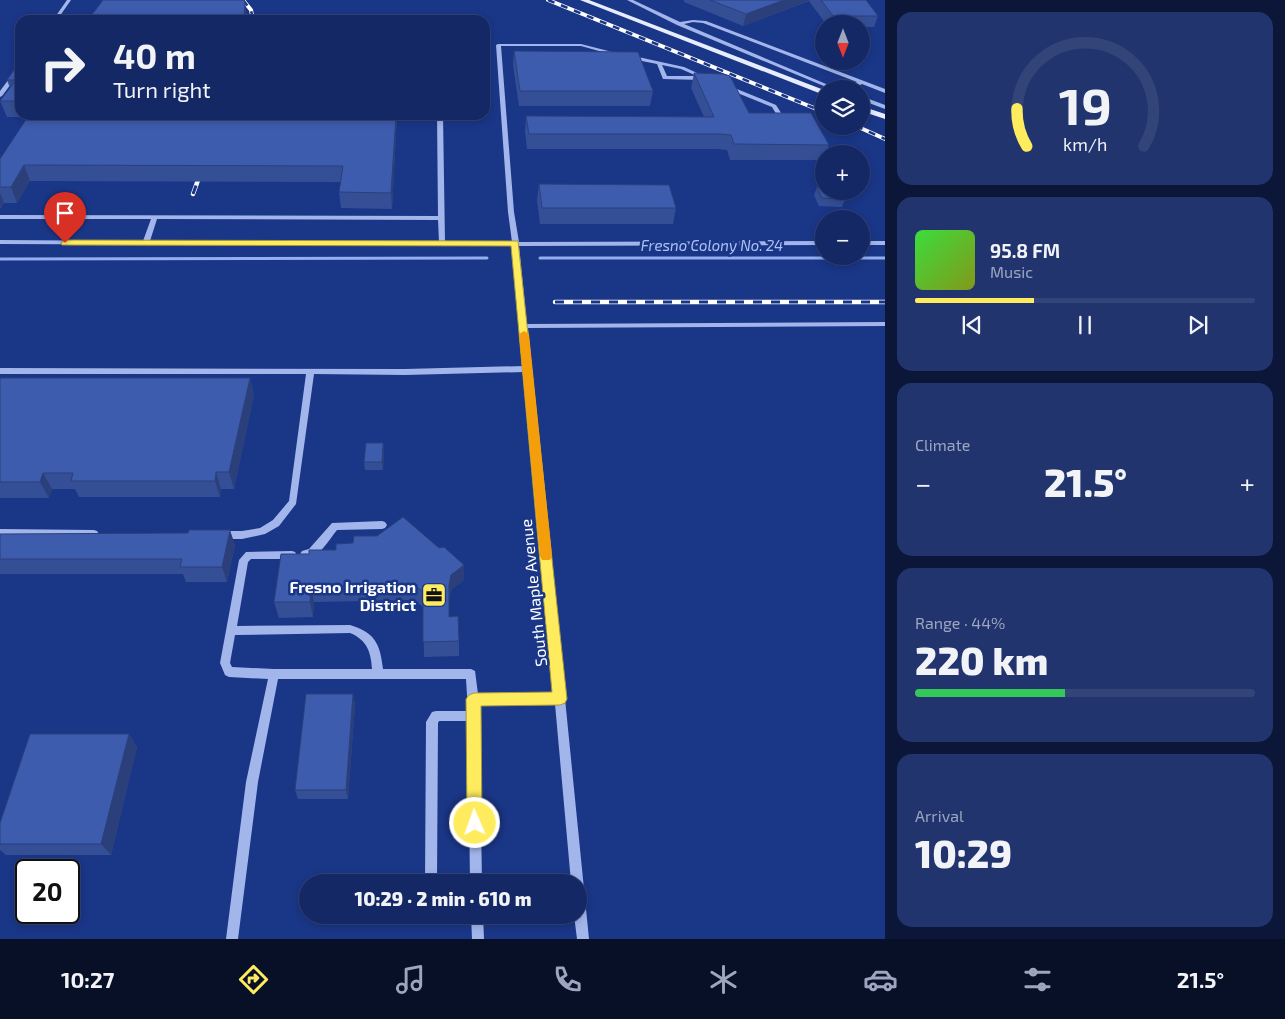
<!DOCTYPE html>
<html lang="en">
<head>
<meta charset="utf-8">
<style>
  body { margin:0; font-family:"Exo 2",sans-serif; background:#21346e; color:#f1f3f6; height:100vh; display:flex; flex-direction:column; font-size:19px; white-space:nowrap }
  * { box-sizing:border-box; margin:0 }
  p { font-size:16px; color:#9da6bf }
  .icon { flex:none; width:28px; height:28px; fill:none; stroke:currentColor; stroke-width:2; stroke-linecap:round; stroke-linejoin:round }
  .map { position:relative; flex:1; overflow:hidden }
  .sheet { display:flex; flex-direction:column; gap:12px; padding:12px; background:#0b1638; width:400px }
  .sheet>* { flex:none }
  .hud { position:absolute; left:15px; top:15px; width:475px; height:105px; border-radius:15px; box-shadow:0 2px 8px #0003,0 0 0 1px #334479; background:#142865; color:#f1f3f6; overflow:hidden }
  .needle { width:32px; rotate:180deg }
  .controls { position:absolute; left:815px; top:15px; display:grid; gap:10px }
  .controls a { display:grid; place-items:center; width:55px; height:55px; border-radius:50%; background:#142865; box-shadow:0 2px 8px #0003,0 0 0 1px #334479; font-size:25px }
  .speed { position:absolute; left:15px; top:859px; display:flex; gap:10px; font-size:25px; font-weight:700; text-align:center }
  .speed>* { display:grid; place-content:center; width:65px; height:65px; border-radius:50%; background:#142865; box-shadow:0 2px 8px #0003,0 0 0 1px #334479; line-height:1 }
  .speed .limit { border:2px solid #111; border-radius:8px; background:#fff; color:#111 }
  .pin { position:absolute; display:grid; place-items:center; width:42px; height:42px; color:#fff; margin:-51px -21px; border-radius:50% 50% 50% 0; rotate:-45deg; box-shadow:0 0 5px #0007 }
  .pin .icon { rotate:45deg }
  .me { position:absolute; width:55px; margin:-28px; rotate:358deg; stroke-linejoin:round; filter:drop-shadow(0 0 4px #0008) }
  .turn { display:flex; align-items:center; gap:18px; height:105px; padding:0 15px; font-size:22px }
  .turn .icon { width:65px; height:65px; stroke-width:2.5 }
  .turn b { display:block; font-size:35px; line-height:42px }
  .big { font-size:38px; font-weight:800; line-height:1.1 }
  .sheet .card { flex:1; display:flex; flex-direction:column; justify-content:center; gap:8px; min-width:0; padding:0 18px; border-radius:15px; background:#21346e }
  .sheet .dial { align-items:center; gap:0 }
  .dial svg { height:130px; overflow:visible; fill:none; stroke:#334479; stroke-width:7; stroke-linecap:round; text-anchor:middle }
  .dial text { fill:#f1f3f6; stroke:none }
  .song { display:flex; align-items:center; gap:15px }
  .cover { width:60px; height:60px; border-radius:8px; background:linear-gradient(135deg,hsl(120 70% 55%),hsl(70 70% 35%)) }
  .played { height:5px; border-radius:2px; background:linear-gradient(90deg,#feec5e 35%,#334479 35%) }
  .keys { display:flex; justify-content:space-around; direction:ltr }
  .heat { display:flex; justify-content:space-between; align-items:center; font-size:28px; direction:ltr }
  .charge { height:8px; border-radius:4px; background:linear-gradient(90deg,#34c759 44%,#334479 0) }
  .trip { position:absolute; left:299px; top:874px; width:288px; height:50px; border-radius:25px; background:#142865; box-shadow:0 2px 8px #0003,0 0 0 1px #334479; font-weight:800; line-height:50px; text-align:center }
  .tabs { display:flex; height:80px; justify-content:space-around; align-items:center; background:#081028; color:#9da6bf }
  .tabs .icon { width:35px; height:35px }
  .tabs .current { color:#feec5e }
  .tabs b { font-size:22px; color:#f1f3f6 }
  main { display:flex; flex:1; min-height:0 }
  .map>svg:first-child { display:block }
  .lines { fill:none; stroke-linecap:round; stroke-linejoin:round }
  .stream { stroke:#94aeee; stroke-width:3 }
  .minor { fill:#a2b6ec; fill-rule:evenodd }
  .major { fill:#e7ecff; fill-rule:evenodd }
  .rail-far1-casing { stroke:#fff; stroke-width:4 }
  .rail-casing { stroke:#fff; stroke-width:4.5 }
  .rail-far1 { stroke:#1a3687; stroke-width:2.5; stroke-dasharray:7; stroke-linecap:butt }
  .rail { stroke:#1a3687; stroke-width:3; stroke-dasharray:9; stroke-linecap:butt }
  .wall { fill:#354f96 }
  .shaded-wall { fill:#2b407a }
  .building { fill:#3e5cae; stroke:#2b407a }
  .route { fill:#feec5e; stroke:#a5993d }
  .slow { fill:#f59e0b }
  .labels { text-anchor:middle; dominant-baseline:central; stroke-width:5; stroke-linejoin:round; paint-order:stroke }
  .far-water-label { font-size:15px; font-style:italic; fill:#adc1f4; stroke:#1a3687 }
  .poi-label { font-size:16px; font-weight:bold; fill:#fff; stroke:#1a3687; text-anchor:end }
  .street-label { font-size:16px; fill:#fff; stroke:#1a3687 }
</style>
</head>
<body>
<main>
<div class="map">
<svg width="885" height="939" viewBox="0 0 885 939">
  <rect width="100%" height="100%" fill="#1a3687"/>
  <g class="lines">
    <path class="stream" d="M540 258H885
      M0 259 487 258"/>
    <path class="minor" d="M67 0H71L57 20H53Z
      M627 0H633L680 22 693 20 706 21 885 89V93L862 84 852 89H845L857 82 703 23 693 22 684 24 838 89H831L677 25Z
      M498 44H581L620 54 617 56 581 46H501L514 212 519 242 824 241V245L519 246 527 324 885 322V326L528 328 589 939H577L574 915H578V882H571L555 704H479L482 882H470L468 721H439L438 723 437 882H425L426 722 432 712 436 711H468L466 679H278L258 782 238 939H226L246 782 268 679 229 677 225 675 220 663 239 560 246 552 292 551 295 552 297 555 295 558 292 559H251L248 562 237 626 350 625C375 633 380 643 383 669H471L475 671 478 694H554L524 372 405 375 314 374 296 504 279 526 265 534 242 539H220L217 538 215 535 217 532 220 531H242L260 528 273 520 289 501 306 374H0V368L405 369 524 366 512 246 0 244V240L143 241 151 219H0V215L438 216 437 115H443L445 242H512L508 212 496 45ZM157 219 438 220 439 242 150 241ZM350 633C367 640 371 652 372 669H274L232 667 230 663 235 635Z
      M629 55 684 67 706 77 701 80 663 79 657 64 627 58V56ZM662 65 681 69 697 76H667Z
      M20 66V72L2 96 0 97V91L18 67Z
      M727 85 776 105 783 116 778 117 772 107 725 88 724 87Z
      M861 96 885 105V109L861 100Z
      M861 241H885V245H861Z
      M382 521 385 522 387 525 385 528 382 529 337 530C328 541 318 561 302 557L300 554 302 551 309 549 332 523Z
      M0 529 94 530 97 531 99 534 97 537 94 538 0 537Z
      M471 915H483L484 939H472Z"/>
    <path class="major" d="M580 0H589L824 90V95Z
      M861 106 885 114V119L861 111Z"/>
    <defs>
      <path id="rail-far1" d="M243 0 251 10 253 20
        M548 0 824 112
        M856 126 885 139"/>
      <path id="rail" d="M193 194 202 169
        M555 302H885"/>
    </defs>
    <use href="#rail-far1" class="rail-far1-casing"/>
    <use href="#rail" class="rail-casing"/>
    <use href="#rail-far1" class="rail-far1"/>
    <use href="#rail" class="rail"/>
  </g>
  <path class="wall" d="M684 0H866L878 16 874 27H861V24H826L809 1 743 26 684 2Z
    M514 51 653 91 650 106H519L513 65Z
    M20 67V115H397L392 209 341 208 339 192 341 182 30 181 17 203H4L1 208H0V159L28 117H7L0 101 10 88 7 80Z
    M694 73 749 113 829 145 826 154H824V160H730L727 150 717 149H527L525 131 526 116 704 117 691 88Z
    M539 184 676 208 673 224H540L537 200Z
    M817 187 845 199 842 207 819 206 814 195Z
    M0 378H250L254 395 234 489H221L220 497H79L75 489H52L49 498H0Z
    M383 443 384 451 383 470H365L364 462Z
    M0 534 235 545 227 582H186L183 574H0Z
    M281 554 464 580 451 590 449 599V617L459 641V656L424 657 423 607 414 600 314 602 313 617 279 618 274 602Z
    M353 694 355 705 348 799H298L295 790Z
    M129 734 137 747 111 855H6L0 850V823Z"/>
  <path class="shaded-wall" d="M784 0H810L743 26 746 14Z
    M245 2 247 16V20H243Z
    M396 115H397L392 209 391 193Z
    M24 165 30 181 17 203 11 187Z
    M0 193 4 203 1 208 0 205Z
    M250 378 254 395 234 489 229 472Z
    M383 443 384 451 383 470 382 462Z
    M216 472 221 489 220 497 215 481Z
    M43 473 52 489 49 498 40 482Z
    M230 530 235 545 227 582 222 567Z
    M464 565V580L451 590 449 600V585L451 575Z
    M311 586 314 602 313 617 310 602Z
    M353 694 355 705 348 799 346 790Z
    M129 734 137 747 111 855 101 844Z"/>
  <path class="building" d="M103 0H244L245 2 244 16 243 20H88Z
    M710 0H784L746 14Z
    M821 0H866L878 16H833Z
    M514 51 638 52 653 91H520Z
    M16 67H20V101H0L16 80H7Z
    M694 73 723 74 730 76 749 113H811L829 145 734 144 731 135 721 134H529L526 116 714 117Z
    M29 115H396L391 193 339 192 343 166 24 165 11 187H0V159Z
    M539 184 669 185 676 208H542Z
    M817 187H824V191H841L845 199 822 198Z
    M0 378H250L229 472H216L215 481H71L73 473H43L40 482H0Z
    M366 443H383L382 462H364Z
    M403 517 439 548 444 547 464 565 451 575 449 585V617L458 616 459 641 423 642V592L414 585 311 586 310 602H274L281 554H309V550H336V544L353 543 354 536H377Z
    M189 530H230L222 567H180L182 559H0V534L188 533Z
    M306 694H353L346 790H295Z
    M30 734H129L101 844H0V823Z"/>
  <path class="route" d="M65 240 518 241 567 699 565 703 560 705 481 706 482 823 480 828 475 830 469 828 467 823 466 699 469 695 474 693 552 692 511 246 62 245 61 243Z"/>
  <path class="slow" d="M524 331 529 334 552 556 550 560H542L540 556 519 334Z"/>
  <defs>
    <symbol id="office-square" viewBox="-11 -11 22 22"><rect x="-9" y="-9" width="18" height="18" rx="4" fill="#feec5e" stroke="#1a3687"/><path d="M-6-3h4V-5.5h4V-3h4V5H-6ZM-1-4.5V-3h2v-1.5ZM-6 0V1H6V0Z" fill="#111"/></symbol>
  </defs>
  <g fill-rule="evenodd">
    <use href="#office-square" x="420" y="581" width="28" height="28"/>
  </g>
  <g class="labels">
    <g class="far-water-label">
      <text x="712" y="245">Fresno Colony No. 24</text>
    </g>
    <g class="poi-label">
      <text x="416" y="586">Fresno Irrigation<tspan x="416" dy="18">District</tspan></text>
    </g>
    <g class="street-label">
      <text transform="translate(533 593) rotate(-96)">South Maple Avenue</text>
    </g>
  </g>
</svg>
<div class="controls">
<a><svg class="needle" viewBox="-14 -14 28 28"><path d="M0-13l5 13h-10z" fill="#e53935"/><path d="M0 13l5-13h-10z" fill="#9da6bf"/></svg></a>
<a><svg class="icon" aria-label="layers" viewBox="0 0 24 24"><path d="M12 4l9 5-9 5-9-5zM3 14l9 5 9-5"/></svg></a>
<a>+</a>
<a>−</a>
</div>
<div class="speed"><div class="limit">20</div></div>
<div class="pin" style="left:65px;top:243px;background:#d93025"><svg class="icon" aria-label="arrive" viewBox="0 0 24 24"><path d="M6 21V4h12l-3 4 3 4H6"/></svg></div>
<svg class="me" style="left:475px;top:823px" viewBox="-20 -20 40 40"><circle r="17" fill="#feec5e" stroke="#fff" stroke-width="3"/><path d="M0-11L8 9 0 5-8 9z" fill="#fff"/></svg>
<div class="trip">10:29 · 2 min · 610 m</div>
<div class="hud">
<div class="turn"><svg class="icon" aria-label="right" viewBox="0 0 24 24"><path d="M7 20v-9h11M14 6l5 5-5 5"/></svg><div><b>40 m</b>Turn right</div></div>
</div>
</div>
<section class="sheet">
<div class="card dial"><svg viewBox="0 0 100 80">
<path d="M14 69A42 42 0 1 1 86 69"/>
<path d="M14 69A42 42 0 0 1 8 46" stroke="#feec5e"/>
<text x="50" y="56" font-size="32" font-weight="700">19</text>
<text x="50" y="72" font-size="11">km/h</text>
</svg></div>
<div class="card">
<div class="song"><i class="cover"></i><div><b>95.8 FM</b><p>Music</p></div></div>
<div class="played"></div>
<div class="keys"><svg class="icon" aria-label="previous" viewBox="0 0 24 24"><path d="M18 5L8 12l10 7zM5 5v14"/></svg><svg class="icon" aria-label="pause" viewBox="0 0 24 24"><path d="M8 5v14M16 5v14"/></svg><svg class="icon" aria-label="next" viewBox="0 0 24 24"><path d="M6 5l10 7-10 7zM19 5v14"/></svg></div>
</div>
<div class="card"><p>Climate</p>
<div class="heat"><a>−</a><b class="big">21.5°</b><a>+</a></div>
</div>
<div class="card"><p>Range · 44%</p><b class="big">220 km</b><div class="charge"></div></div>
<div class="card"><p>Arrival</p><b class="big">10:29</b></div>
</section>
</main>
<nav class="tabs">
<b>10:27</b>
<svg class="icon current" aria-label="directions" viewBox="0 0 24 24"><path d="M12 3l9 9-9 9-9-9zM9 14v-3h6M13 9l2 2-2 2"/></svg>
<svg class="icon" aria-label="music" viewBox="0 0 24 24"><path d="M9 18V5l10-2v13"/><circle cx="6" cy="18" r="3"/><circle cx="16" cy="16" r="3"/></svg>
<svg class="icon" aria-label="phone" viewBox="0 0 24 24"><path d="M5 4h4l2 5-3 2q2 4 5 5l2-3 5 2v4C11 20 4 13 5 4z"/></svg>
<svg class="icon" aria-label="climate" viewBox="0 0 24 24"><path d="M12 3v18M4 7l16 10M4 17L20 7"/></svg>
<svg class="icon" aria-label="car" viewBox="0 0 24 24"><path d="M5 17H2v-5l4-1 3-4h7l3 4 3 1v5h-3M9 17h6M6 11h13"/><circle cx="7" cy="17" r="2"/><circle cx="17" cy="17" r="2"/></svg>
<svg class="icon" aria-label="filters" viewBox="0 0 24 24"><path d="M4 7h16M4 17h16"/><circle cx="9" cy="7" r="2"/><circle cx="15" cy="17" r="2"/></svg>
<b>21.5°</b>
</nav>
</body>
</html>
